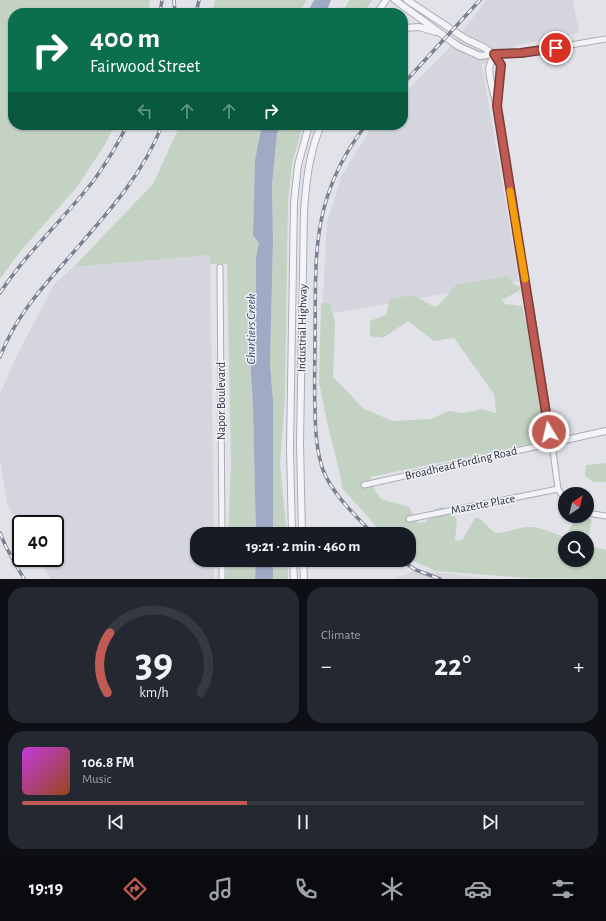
<!DOCTYPE html>
<html lang="en">
<head>
<meta charset="utf-8">
<style>
  body { margin:0; font-family:"Alegreya Sans",sans-serif; background:#242831; color:#f1f3f6; height:100vh; display:flex; flex-direction:column; font-size:15px; white-space:nowrap }
  * { box-sizing:border-box; margin:0 }
  p { font-size:13px; color:#9ea1a6 }
  .icon { flex:none; width:22px; height:22px; fill:none; stroke:currentColor; stroke-width:2; stroke-linecap:round; stroke-linejoin:round }
  .map { position:relative; height:579px; overflow:hidden }
  .drawer { display:flex; flex-direction:column; gap:8px; padding:8px; background:#0d0f14; flex:1 }
  .drawer>* { flex:none }
  .banner { position:absolute; left:8px; top:8px; width:400px; height:122px; border-radius:16px; box-shadow:0 1px 3px #0004; background:#0b6e4f; color:#fff; overflow:hidden }
  .needle { width:26px; rotate:35deg }
  .fabs { position:absolute; left:558px; top:487px; display:grid; gap:8px }
  .fabs a { display:grid; place-items:center; width:36px; height:36px; border-radius:50%; background:#171b24; box-shadow:0 1px 3px #0004; font-size:20px }
  .speed { position:absolute; left:12px; top:515px; display:flex; gap:8px; font-size:20px; font-weight:700; text-align:center }
  .speed>* { display:grid; place-content:center; width:52px; height:52px; border-radius:50%; background:#171b24; box-shadow:0 1px 3px #0004; line-height:1 }
  .speed .limit { border:2px solid #111; border-radius:6px; background:#fff; color:#111 }
  .pin { position:absolute; display:grid; place-items:center; width:34px; height:34px; color:#fff; margin:-17px; border:2px solid #fff; border-radius:50%; box-shadow:0 1px 4px #0007 }
  .me { position:absolute; width:44px; margin:-22px; rotate:351deg; stroke-linejoin:round; filter:drop-shadow(0 0 3px #0008) }
  .turn { display:flex; align-items:center; gap:14px; height:84px; padding:0 16px; font-size:18px }
  .turn .icon { width:52px; height:52px; stroke-width:2.5 }
  .turn b { display:block; font-size:28px; line-height:34px }
  .lanes { display:flex; align-items:center; height:38px; padding:0 16px; background:#0003; justify-content:center; gap:20px; direction:ltr }
  .lanes .off { opacity:.35 }
  .big { font-size:30px; font-weight:700; line-height:1.1 }
  .drawer .tile { flex:1; display:flex; flex-direction:column; justify-content:center; gap:6px; min-width:0; padding:0 14px; border-radius:16px; background:#242831 }
  .drawer .dial { align-items:center; gap:0 }
  .dial svg { height:104px; overflow:visible; fill:none; stroke:#363941; stroke-width:7; stroke-linecap:round; text-anchor:middle }
  .dial text { fill:#f1f3f6; stroke:none }
  .song { display:flex; align-items:center; gap:12px }
  .cover { width:48px; height:48px; border-radius:6px; background:linear-gradient(135deg,hsl(290 70% 55%),hsl(20 70% 35%)) }
  .played { height:4px; border-radius:2px; background:linear-gradient(90deg,#c05b54 40%,#363941 40%) }
  .keys { display:flex; justify-content:space-around; direction:ltr }
  .heat { display:flex; justify-content:space-between; align-items:center; font-size:22px; direction:ltr }
  .drawer .tiles { flex:1; display:grid; gap:8px; grid-template-columns:1fr 1fr }
  .tile:last-child { grid-column:span 2 }
  .trip { position:absolute; left:190px; top:527px; width:226px; height:40px; border-radius:16px; background:#171b24; box-shadow:0 1px 3px #0004; font-weight:700; line-height:40px; text-align:center }
  .menu { display:flex; height:64px; justify-content:space-around; align-items:center; background:#090b0e; color:#9ea1a6 }
  .menu .icon { width:28px; height:28px }
  .menu .on { color:#c05b54 }
  .menu b { font-size:18px; color:#f1f3f6 }
  .map>svg:first-child { display:block }
  .built { fill:#d4d5dd }
  .green { fill:#c4d2c4 }
  .water { fill:#a0aac5 }
  .lines { fill:none; stroke-linecap:round; stroke-linejoin:round }
  .minor-casing { stroke:#abadb6; stroke-width:7 }
  .tertiary-casing { stroke:#abadb6; stroke-width:8 }
  .minor { stroke:#f4f4f7; stroke-width:5 }
  .tertiary { stroke:#f4f4f7; stroke-width:6 }
  .rail-casing { stroke:#7d8091; stroke-width:3.5 }
  .rail { stroke:#f1f2f6; stroke-width:2; stroke-dasharray:6; stroke-linecap:butt }
  .route-casing { stroke:#7d3b37; stroke-width:10 }
  .route { stroke:#c05b54; stroke-width:7 }
  .slow { stroke:#f59e0b; stroke-width:7 }
  .labels { text-anchor:middle; dominant-baseline:central; stroke-width:3; stroke-linejoin:round; paint-order:stroke }
  .street-label { font-size:12px; fill:#2b2e3f; stroke:#f1f2f6 }
  .water-label { font-size:13px; font-style:italic; fill:#3a466e; stroke:#f1f2f6 }
</style>
</head>
<body>
<div class="map">
<svg width="606" height="579" viewBox="0 0 606 579">
  <rect width="100%" height="100%" fill="#e2e3e9"/>
  <path class="built" d="M487 0H573L579 33 518 45 482 65 519 281 322 315 327 223 342 175 373 125H403V95L448 49Z
    M210 255 214 534H197V560H214V579H51L38 558H55V524H21V528L7 504 0 460V394L15 359 55 283 74 267Z
    M416 570 491 579H395Z"/>
  <path class="green" d="M0 0H150L148 13H13V125H115L106 143 77 187 19 253 0 279Z
    M215 0H307L298 13H212Z
    M350 0H372L364 13H341Z
    M180 125H262L255 160 253 234 259 243 256 257V319L249 339 253 408 256 534H228L231 464 227 264H210V255L74 267 104 235 153 184Z
    M281 125H303L292 164 288 201 285 397 280 464 287 534H273V400L270 365 273 241 272 185 277 134Z
    M507 276 515 285 521 287 519 291 502 300 505 304 522 306C533 349 541 392 545 436L540 442 370 477 376 492 381 499 409 507 418 523 426 522 435 509 443 507 457 519 455 541 462 540 475 518H479L495 533C507 533 516 528 527 527 540 526 552 533 564 537L578 516 592 519 587 545V538H565V560H587V545L606 550V579L527 578 436 571 409 559V534H383L342 488 340 474 328 426 319 382 321 303 330 304 335 321 333 377 364 409 393 421 431 419 448 411 464 413 482 409 496 413 494 394 454 338 434 341 408 321 383 338 370 336V321L386 315 390 299 413 295 433 306H438L456 285Z
    M606 463V482H594L585 476 586 465Z
    M227 560H256L255 579H226Z
    M273 560H288V579H273Z"/>
  <path class="water" d="M314 0H331L326 13H307Z
    M262 125H281L277 134 272 185 273 241 270 365 273 400V534H256L253 408 249 339 256 319V257L259 243 253 235 255 160Z
    M256 560H273V579H255Z"/>
  <g class="lines">
    <defs>
      <path id="minor" d="M494 54 529 52 606 39
        M220 267 222 534
        M364 485 552 443 558 489 565 500
        M587 513 606 516
        M409 519 558 489
        M222 579V560"/>
      <path id="tertiary" d="M395 0 458 46 480 56 494 54
        M407 0 466 39 483 47 494 54 501 65 498 104
        M377 13 386 0
        M403 28 419 27 436 32
        M494 54 489 68 490 78 497 106 519 248 527 288 552 443 606 431
        M292 534 290 448 294 202 298 165 309 125
        M302 534 300 442 304 212C306 182 309 153 321 125
        M293 560 294 579
        M303 560 304 579"/>
    </defs>
    <use href="#minor" class="minor-casing"/>
    <use href="#tertiary" class="tertiary-casing"/>
    <use href="#minor" class="minor"/>
    <use href="#tertiary" class="tertiary"/>
    <defs>
      <path id="rail" d="M174 0 175 13
        M160 13 162 0
        M196 13 199 0
        M403 84 480 0
        M366 125C347 149 332 178 324 208 313 250 316 295 315 338 315 361 314 384 315 407 315 429 316 450 323 470 333 495 355 515 373 534
        M0 293C27 252 64 219 94 180 107 162 118 144 127 125
        M0 357C14 320 38 292 64 263 101 220 142 178 162 125
        M0 533 6 547 24 579
        M400 560 416 570 440 579"/>
    </defs>
    <use href="#rail" class="rail-casing"/>
    <use href="#rail" class="rail"/>
  </g>
  <g class="lines">
    <defs>
      <path id="route" d="M549 432 497 106 501 65 494 54 521 53 556 48"/>
    </defs>
    <use href="#route" class="route-casing"/>
    <use href="#route" class="route"/>
    <path class="slow" d="M510 191 525 279"/>
  </g>
  <g class="labels">
    <g class="street-label">
      <text transform="translate(302 328) rotate(-89)">Industrial Highway</text>
      <text transform="translate(221 401) rotate(-90)">Napor Boulevard</text>
      <text transform="translate(461 463) rotate(-13)">Broadhead Fording Road</text>
      <text transform="translate(483 504) rotate(-11)">Mazette Place</text>
    </g>
    <g class="water-label">
      <text transform="translate(251 329) rotate(-90)">Chartiers Creek</text>
    </g>
  </g>
</svg>
<div class="fabs">
<a><svg class="needle" viewBox="-14 -14 28 28"><path d="M0-13l5 13h-10z" fill="#e53935"/><path d="M0 13l5-13h-10z" fill="#9ea1a6"/></svg></a>
<a><svg class="icon" aria-label="search" viewBox="0 0 24 24"><circle cx="10" cy="10" r="6"/><path d="M15 15l6 6"/></svg></a>
</div>
<div class="speed"><div class="limit">40</div></div>
<div class="pin" style="left:556px;top:48px;background:#d93025"><svg class="icon" aria-label="arrive" viewBox="0 0 24 24"><path d="M6 21V4h12l-3 4 3 4H6"/></svg></div>
<svg class="me" style="left:549px;top:432px" viewBox="-20 -20 40 40"><circle r="17" fill="#c05b54" stroke="#fff" stroke-width="3"/><path d="M0-11L8 9 0 5-8 9z" fill="#fff"/></svg>
<div class="trip">19:21 · 2 min · 460 m</div>
<div class="banner">
<div class="turn"><svg class="icon" aria-label="right" viewBox="0 0 24 24"><path d="M7 20v-9h11M14 6l5 5-5 5"/></svg><div><b>400 m</b>Fairwood Street</div></div>
<div class="lanes"><svg class="icon off" aria-label="left" viewBox="0 0 24 24"><path d="M17 20v-9H6M10 6l-5 5 5 5"/></svg><svg class="icon off" aria-label="ahead" viewBox="0 0 24 24"><path d="M12 20V5M6 11l6-6 6 6"/></svg><svg class="icon off" aria-label="ahead" viewBox="0 0 24 24"><path d="M12 20V5M6 11l6-6 6 6"/></svg><svg class="icon" aria-label="right" viewBox="0 0 24 24"><path d="M7 20v-9h11M14 6l5 5-5 5"/></svg></div>
</div>
</div>
<section class="drawer">
<div class="tiles">
<div class="tile dial"><svg viewBox="0 0 100 80">
<path d="M14 69A42 42 0 1 1 86 69"/>
<path d="M14 69A42 42 0 0 1 16 23" stroke="#c05b54"/>
<text x="50" y="56" font-size="32" font-weight="700">39</text>
<text x="50" y="72" font-size="11">km/h</text>
</svg></div>
<div class="tile"><p>Climate</p>
<div class="heat"><a>−</a><b class="big">22°</b><a>+</a></div>
</div>
<div class="tile">
<div class="song"><i class="cover"></i><div><b>106.8 FM</b><p>Music</p></div></div>
<div class="played"></div>
<div class="keys"><svg class="icon" aria-label="previous" viewBox="0 0 24 24"><path d="M18 5L8 12l10 7zM5 5v14"/></svg><svg class="icon" aria-label="pause" viewBox="0 0 24 24"><path d="M8 5v14M16 5v14"/></svg><svg class="icon" aria-label="next" viewBox="0 0 24 24"><path d="M6 5l10 7-10 7zM19 5v14"/></svg></div>
</div>
</div>
</section>
<nav class="menu">
<b>19:19</b>
<svg class="icon on" aria-label="directions" viewBox="0 0 24 24"><path d="M12 3l9 9-9 9-9-9zM9 14v-3h6M13 9l2 2-2 2"/></svg>
<svg class="icon" aria-label="music" viewBox="0 0 24 24"><path d="M9 18V5l10-2v13"/><circle cx="6" cy="18" r="3"/><circle cx="16" cy="16" r="3"/></svg>
<svg class="icon" aria-label="phone" viewBox="0 0 24 24"><path d="M5 4h4l2 5-3 2q2 4 5 5l2-3 5 2v4C11 20 4 13 5 4z"/></svg>
<svg class="icon" aria-label="climate" viewBox="0 0 24 24"><path d="M12 3v18M4 7l16 10M4 17L20 7"/></svg>
<svg class="icon" aria-label="car" viewBox="0 0 24 24"><path d="M5 17H2v-5l4-1 3-4h7l3 4 3 1v5h-3M9 17h6M6 11h13"/><circle cx="7" cy="17" r="2"/><circle cx="17" cy="17" r="2"/></svg>
<svg class="icon" aria-label="filters" viewBox="0 0 24 24"><path d="M4 7h16M4 17h16"/><circle cx="9" cy="7" r="2"/><circle cx="15" cy="17" r="2"/></svg>
</nav>
</body>
</html>
